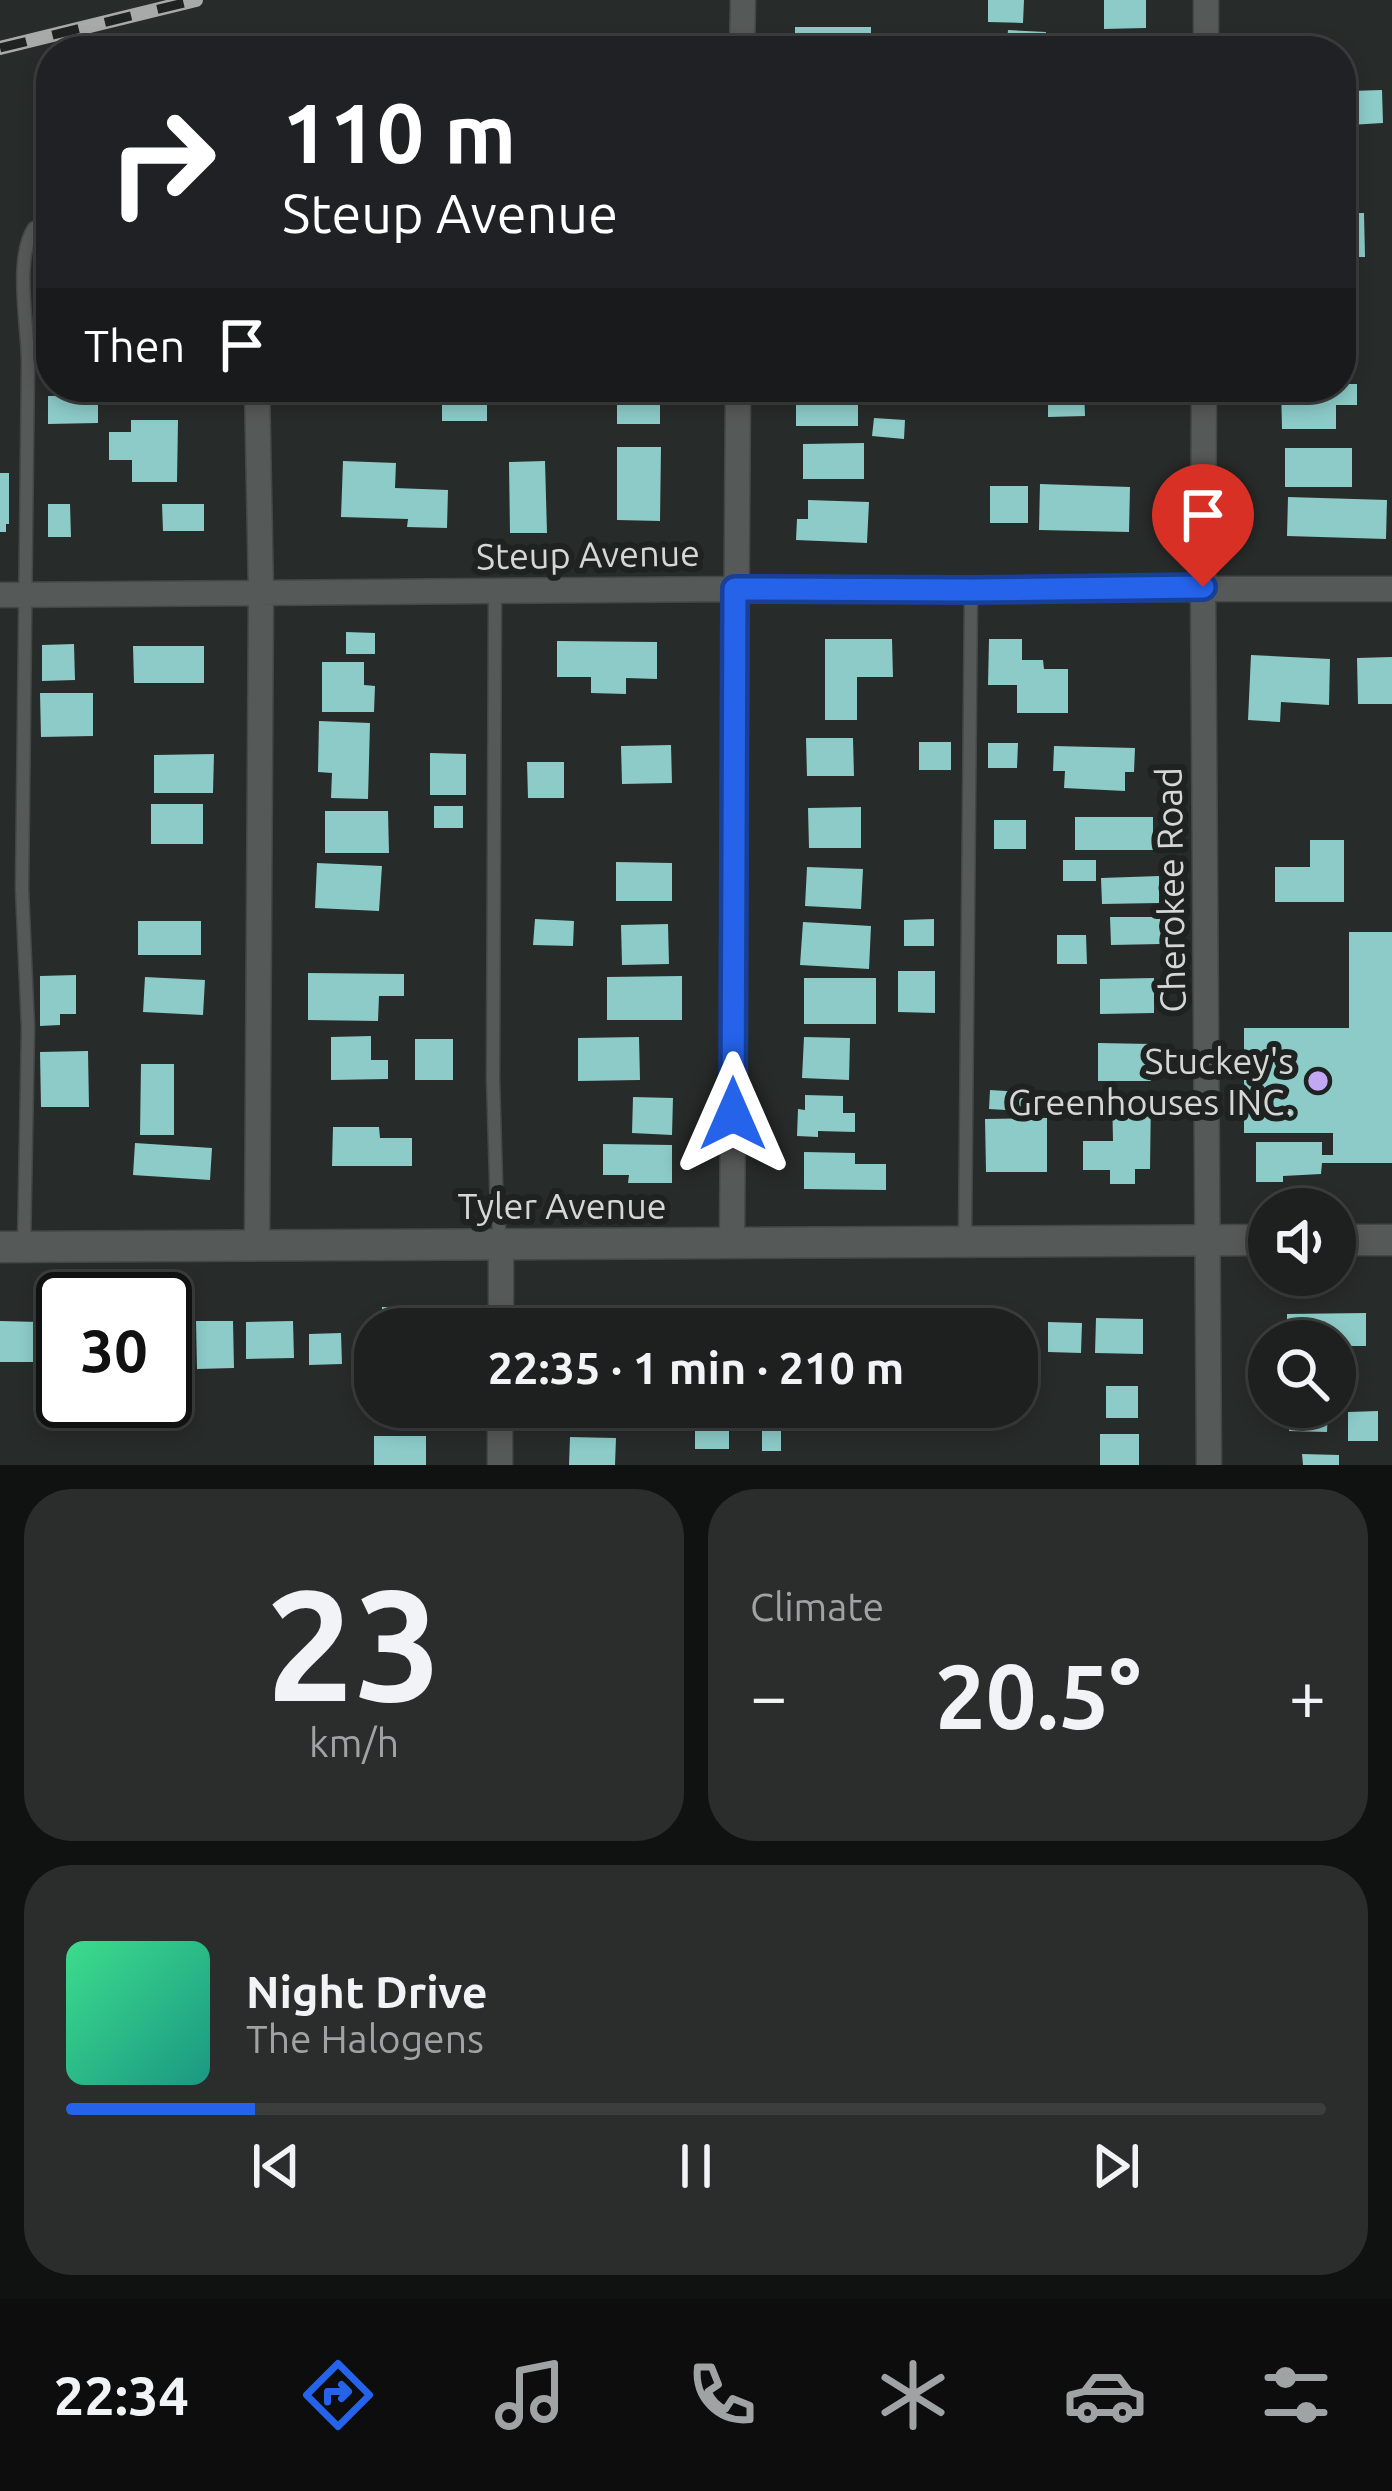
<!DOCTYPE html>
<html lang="en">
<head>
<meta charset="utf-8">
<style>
  body { margin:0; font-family:Ubuntu,sans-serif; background:#2a2d2c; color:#f1f3f6; height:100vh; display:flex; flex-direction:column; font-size:45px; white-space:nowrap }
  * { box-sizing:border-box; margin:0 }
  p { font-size:39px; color:#a0a3a4 }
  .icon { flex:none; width:66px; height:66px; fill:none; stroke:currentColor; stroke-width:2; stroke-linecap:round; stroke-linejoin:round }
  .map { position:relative; height:1465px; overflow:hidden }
  .drawer { display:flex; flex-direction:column; gap:24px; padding:24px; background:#101211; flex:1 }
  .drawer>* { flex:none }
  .banner { position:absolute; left:36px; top:36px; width:1320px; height:366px; border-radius:48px; box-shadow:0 6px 18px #0003,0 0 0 3px #3b3e3d; background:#202124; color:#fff; overflow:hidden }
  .controls { position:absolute; left:1248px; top:1188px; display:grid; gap:24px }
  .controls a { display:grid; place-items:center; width:108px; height:108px; border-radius:50%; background:#1d201f; box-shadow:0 6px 18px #0003,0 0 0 3px #3b3e3d; font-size:60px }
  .speed { position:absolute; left:36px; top:1272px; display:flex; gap:24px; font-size:60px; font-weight:700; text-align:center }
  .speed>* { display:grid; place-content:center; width:156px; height:156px; border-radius:50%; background:#1d201f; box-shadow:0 6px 18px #0003,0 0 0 3px #3b3e3d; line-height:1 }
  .speed .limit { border:6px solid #111; border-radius:18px; background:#fff; color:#111 }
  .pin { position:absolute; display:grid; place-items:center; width:102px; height:102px; color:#fff; margin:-123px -51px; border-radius:50% 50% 50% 0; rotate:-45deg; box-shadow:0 0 12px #0007 }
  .pin .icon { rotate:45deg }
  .me { position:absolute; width:132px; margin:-66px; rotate:0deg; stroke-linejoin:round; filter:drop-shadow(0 0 9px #0008) }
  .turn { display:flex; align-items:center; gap:42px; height:252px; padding:0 48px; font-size:54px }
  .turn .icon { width:156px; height:156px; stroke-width:2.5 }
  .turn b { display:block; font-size:84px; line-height:102px }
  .then { display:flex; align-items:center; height:114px; padding:0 48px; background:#0003; gap:24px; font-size:45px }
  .big { font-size:90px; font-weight:700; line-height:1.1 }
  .drawer .widget { flex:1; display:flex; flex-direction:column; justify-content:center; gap:18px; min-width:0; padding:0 42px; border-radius:48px; background:#2a2d2c }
  .drawer .dial { align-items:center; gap:0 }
  .dial b { font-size:156px; line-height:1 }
  .song { display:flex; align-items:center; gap:36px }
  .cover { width:144px; height:144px; border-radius:18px; background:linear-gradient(135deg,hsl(150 70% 55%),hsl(170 70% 35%)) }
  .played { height:12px; border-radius:6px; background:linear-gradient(90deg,#2563eb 15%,#3b3e3d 15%) }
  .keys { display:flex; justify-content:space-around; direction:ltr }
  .heat { display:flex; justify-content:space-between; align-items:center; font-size:66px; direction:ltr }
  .drawer .tiles { flex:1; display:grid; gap:24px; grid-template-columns:1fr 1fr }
  .widget:last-child { grid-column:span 2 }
  .trip { position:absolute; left:354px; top:1308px; width:684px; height:120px; border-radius:48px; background:#1d201f; box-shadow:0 6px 18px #0003,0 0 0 3px #3b3e3d; font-weight:700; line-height:120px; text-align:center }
  .dock { display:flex; height:192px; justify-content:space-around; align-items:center; background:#0c0d0c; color:#a0a3a4 }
  .dock .icon { width:84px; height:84px }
  .dock .current { color:#2563eb }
  .dock b { font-size:54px; color:#f1f3f6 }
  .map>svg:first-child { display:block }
  .building { fill:#8ccbc8 }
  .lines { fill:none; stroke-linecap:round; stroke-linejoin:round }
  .lane-casing { stroke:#434745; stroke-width:15 }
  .street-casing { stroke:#434745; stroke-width:27 }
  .secondary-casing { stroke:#434745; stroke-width:33 }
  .lane { stroke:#555957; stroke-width:12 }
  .street { stroke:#555957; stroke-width:24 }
  .secondary { stroke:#555957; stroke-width:30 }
  .rail-casing { stroke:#a7aaa8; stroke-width:14 }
  .rail { stroke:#1e2220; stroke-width:9; stroke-dasharray:27; stroke-linecap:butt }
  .route-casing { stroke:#184099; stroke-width:30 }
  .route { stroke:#2563eb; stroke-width:21 }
  .poi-dot { fill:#c2a7f2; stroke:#1e2220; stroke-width:4.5 }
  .labels { text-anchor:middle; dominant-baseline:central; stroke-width:12; stroke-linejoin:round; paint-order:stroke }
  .street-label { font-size:36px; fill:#d5d7d6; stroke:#1e2220 }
  .poi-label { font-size:36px; fill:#d5d7d6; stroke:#1e2220; text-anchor:end }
</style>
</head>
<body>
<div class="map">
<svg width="1392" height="1465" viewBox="0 0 1392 1465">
  <rect width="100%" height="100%" fill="#272b29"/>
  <path class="building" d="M988 0H1024L1023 23 988 22Z
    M1104 0H1146V28L1104 29Z
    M795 27H871V51H795Z
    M1008 30 1046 32 1044 51H1006Z
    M1382 90 1383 123 1350 125 1349 91Z
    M1341 213H1364L1365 257H1341Z
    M1341 384H1357V405H1336V429H1282L1281 387H1341Z
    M327 387H374V402L327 403Z
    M442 387H487V421H442Z
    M617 387H660V424H617Z
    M796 387H858V426H796Z
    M1048 387H1084L1085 416 1048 417Z
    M98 395V423L48 424V396Z
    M874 418 905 420 904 439 872 436Z
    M131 420H178L177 482H132V460H109V432H131Z
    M864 443V479H803V444Z
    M617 447H661L660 521 617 520Z
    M1285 448H1352V487H1285Z
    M343 461 396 463 395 488 448 490 447 528 407 527 408 519 341 517Z
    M545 461 547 533H510L509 462Z
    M0 473H9V524H6V532H0Z
    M1040 484 1130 487 1129 532 1039 530Z
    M990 486H1028V523H990Z
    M1288 497 1387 500 1386 539 1287 536Z
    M808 500 869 502 867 543 796 540 797 519H808Z
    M48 504H70L71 537H48Z
    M162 504H204V531H163Z
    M346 632 375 633V654H346Z
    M825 639H892L893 677H857V720H825Z
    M989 639H1022V660H1043L1044 669H1068V713H1017V685H988Z
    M557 641 657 642V679L626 678V694L591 693V677H557Z
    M74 644 75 680 42 681V645Z
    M133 646H204V683H134Z
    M1251 655 1330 659 1329 705 1281 702 1280 722 1248 720Z
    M1392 657V704H1358L1357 658Z
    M322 662H364V685L375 686 374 712H322Z
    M40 693H93V736L41 737Z
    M319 721 370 723 368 799 331 798 332 773 318 772Z
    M806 738H853L854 776H807Z
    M919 742H951V770H919Z
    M988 743H1018L1017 768H988Z
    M671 745 672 783 622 784 621 746Z
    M1054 746 1135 748 1134 772H1125V791L1064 788 1065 771H1053Z
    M430 753 466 754V795H430Z
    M214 754 213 793H154V755Z
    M527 762H564V798H528Z
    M151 804H203V844H151Z
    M434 806H463V828H434Z
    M861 807V848H809L808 808Z
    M325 811H388L389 853H325Z
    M1075 817H1153V850H1075Z
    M994 820H1026V849H994Z
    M1310 840H1344V902H1275V867H1310Z
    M1063 860H1096V881H1063Z
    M616 862 672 863V901H616Z
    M317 863 382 866 379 911 315 908Z
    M807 867 863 869 861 909 805 906Z
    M1159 876V903L1102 904 1101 878Z
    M1110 917H1160L1161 944 1111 945Z
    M535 919 574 921 573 946 533 945Z
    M934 919V946H904V920Z
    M138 921H201V955H138Z
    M803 922 871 926 869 969 800 965Z
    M668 924 669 964 622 965 621 925Z
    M1349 932H1392V1163H1322L1321 1174 1283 1176V1182H1256V1142H1322V1155H1333V1133H1244V1028H1349Z
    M1057 935H1086L1087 964H1057Z
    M898 971H935V1013L898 1012Z
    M308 973 404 974V996H379L378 1021 308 1020Z
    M76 975V1014H60V1025L40 1026V976Z
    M682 976V1020H607V977Z
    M145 977 205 980 203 1015 143 1012Z
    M804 978H876V1024H804Z
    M1154 978V1013L1100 1014V979Z
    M371 1036V1060H388V1079L331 1080V1037Z
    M639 1037 640 1080 578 1081V1038Z
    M804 1037 850 1038 849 1080 802 1078Z
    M415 1039H453V1080H415Z
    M1098 1043 1151 1044V1081H1098Z
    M88 1051 89 1107H41L40 1052Z
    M141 1064H174V1135H140Z
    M990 1090 1024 1092 1023 1111 989 1109Z
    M805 1095 843 1096V1113H855V1132L818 1131V1137L797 1136 798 1109 805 1110Z
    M1112 1095H1151L1150 1169H1135V1184H1110V1170H1083V1141H1113Z
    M633 1097 673 1098 672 1135 632 1133Z
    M1047 1118V1172H986L985 1119Z
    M333 1127H379L380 1138H412V1166H332Z
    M135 1143 212 1148 210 1180 133 1175Z
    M603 1144 672 1145V1183H628L629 1175H603Z
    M804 1152 855 1153V1164H886V1190L804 1189Z
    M382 1307H424V1329H375V1345L369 1346V1318H382Z
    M567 1313H626V1329H567Z
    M1366 1313V1346H1335V1341H1287V1314Z
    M1096 1318 1143 1319V1354L1095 1353Z
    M0 1321 40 1322 39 1362H0Z
    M196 1321H233L234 1368 197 1369Z
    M293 1321 294 1358 246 1359V1322Z
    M1048 1322 1082 1323 1081 1353 1048 1352Z
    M341 1333 342 1364 309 1365V1334Z
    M1106 1386H1138V1418H1106Z
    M1289 1407H1328L1327 1432 1289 1431Z
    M695 1411H729V1449H695Z
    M1378 1411V1441H1348V1412Z
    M762 1419H781V1451H762Z
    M1100 1434H1139V1465H1100Z
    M374 1436H426V1465H374Z
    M570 1437 616 1438 615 1465H569Z
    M1302 1454 1339 1455V1465H1303Z"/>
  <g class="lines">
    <defs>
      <path id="lane" d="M495 591 493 1079 497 1213 501 1243
        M965 1241 971 590
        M24 1246 28 1028 22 889 28 363C28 327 14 258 34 228L49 225"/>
      <path id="street" d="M742 51 743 0
        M1206 51V0
        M1204 387 1203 587 1209 1465
        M0 595 735 589H1392
        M732 1243 738 387
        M501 1244V1329
        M257 1245 261 592 257 387
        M500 1465V1407"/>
      <path id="secondary" d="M1335 1240H1392
        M0 1247 1269 1240"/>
    </defs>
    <use href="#lane" class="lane-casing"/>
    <use href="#street" class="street-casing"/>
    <use href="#secondary" class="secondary-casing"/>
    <use href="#lane" class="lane"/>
    <use href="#street" class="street"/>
    <use href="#secondary" class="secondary"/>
    <defs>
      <path id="rail" d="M0 48 196 0"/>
    </defs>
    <use href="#rail" class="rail-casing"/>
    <use href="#rail" class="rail"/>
  </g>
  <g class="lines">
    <defs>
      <path id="route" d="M733 1114 735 589 970 590 1203 587"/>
    </defs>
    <use href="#route" class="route-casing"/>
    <use href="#route" class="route"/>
  </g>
  <circle class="poi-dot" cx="1318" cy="1081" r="12"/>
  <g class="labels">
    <g class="street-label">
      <text transform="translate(588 554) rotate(-1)">Steup Avenue</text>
      <text transform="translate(1170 890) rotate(-91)">Cherokee Road</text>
      <text x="562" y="1205">Tyler Avenue</text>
    </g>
    <g class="poi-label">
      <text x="1294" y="1060">Stuckey's<tspan x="1294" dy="41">Greenhouses INC.</tspan></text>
    </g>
  </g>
</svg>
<div class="controls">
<a><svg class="icon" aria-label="sound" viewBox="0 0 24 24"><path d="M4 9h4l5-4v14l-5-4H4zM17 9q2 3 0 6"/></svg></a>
<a><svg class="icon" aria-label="search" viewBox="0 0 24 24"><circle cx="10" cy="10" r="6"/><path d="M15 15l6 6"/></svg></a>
</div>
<div class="speed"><div class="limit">30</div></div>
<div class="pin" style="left:1203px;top:587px;background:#d93025"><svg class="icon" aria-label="arrive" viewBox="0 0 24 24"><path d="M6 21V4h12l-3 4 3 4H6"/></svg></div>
<svg class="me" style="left:733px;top:1114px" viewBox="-20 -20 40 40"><path d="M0-17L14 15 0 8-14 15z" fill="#2563eb" stroke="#fff" stroke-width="4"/></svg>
<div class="trip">22:35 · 1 min · 210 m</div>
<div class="banner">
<div class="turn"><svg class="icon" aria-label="right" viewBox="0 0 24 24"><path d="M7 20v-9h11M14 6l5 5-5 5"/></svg><div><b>110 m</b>Steup Avenue</div></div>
<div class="then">Then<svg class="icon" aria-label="arrive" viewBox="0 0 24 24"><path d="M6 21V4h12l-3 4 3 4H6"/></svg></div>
</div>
</div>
<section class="drawer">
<div class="tiles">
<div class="widget dial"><b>23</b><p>km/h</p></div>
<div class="widget"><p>Climate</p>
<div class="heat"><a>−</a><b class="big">20.5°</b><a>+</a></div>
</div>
<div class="widget">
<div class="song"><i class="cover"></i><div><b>Night Drive</b><p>The Halogens</p></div></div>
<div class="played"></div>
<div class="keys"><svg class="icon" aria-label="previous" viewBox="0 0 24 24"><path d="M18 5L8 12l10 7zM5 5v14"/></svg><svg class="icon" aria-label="pause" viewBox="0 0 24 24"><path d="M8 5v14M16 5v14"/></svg><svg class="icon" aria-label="next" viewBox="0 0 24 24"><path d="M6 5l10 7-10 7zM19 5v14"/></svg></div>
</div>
</div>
</section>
<nav class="dock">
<b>22:34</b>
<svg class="icon current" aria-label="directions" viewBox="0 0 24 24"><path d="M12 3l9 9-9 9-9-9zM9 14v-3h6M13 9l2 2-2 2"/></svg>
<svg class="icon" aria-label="music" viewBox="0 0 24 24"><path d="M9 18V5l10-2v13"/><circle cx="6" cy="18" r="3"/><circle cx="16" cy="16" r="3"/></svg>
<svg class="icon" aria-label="phone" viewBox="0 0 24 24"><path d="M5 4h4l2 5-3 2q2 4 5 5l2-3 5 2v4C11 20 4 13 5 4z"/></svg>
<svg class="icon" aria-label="climate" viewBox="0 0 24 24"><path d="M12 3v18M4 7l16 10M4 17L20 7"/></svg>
<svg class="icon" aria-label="car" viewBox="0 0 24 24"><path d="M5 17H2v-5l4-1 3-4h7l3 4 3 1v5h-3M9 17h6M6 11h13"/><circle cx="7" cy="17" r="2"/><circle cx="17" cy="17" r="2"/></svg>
<svg class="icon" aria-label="filters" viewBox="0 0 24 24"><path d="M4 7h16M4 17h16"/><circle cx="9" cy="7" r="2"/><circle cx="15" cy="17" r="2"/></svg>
</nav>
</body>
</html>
